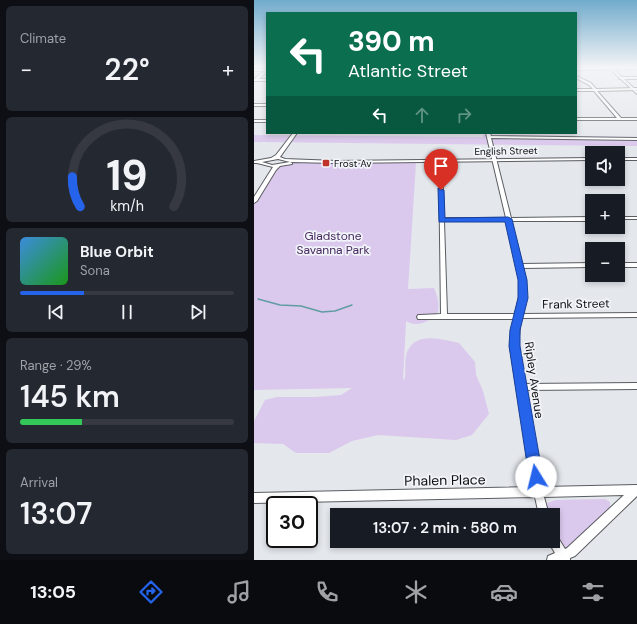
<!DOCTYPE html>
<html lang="en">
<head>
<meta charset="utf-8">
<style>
  body { margin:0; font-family:"DM Sans",sans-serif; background:#242831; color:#f1f3f6; height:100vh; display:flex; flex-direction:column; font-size:15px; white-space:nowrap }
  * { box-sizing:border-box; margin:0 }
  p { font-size:13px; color:#9ea1a6 }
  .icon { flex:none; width:22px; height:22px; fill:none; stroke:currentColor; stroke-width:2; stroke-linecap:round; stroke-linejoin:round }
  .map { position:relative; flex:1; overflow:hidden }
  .sheet { display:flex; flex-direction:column; gap:6px; padding:6px; background:#0d0f14; width:254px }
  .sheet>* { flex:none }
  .top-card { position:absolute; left:12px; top:12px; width:311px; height:122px; border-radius:0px; box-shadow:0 2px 6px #0003; background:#0b6e4f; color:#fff; overflow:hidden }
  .controls { position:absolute; left:331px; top:146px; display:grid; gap:8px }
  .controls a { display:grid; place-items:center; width:40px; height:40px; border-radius:0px; background:#171b24; box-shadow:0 2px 6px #0003; font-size:20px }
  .speed { position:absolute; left:12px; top:496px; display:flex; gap:8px; font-size:20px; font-weight:700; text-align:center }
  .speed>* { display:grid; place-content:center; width:52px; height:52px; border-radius:50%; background:#171b24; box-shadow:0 2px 6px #0003; line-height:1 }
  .speed .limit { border:2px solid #111; border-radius:6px; background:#fff; color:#111 }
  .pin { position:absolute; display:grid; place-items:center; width:34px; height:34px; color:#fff; margin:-41px -17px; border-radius:50% 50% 50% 0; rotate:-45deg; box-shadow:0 0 4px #0007 }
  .pin .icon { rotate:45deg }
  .me { position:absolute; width:44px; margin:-22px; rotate:351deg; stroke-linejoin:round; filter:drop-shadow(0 0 3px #0008) }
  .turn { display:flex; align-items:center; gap:14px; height:84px; padding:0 16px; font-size:18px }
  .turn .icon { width:52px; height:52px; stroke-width:2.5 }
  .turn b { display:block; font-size:28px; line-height:34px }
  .lanes { display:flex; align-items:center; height:38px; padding:0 16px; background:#0003; justify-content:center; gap:20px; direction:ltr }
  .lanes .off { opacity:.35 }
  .big { font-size:30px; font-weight:600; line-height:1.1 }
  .sheet .tile { flex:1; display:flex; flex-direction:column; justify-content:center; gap:6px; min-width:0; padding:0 14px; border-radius:6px; background:#242831 }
  .sheet .dial { align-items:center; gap:0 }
  .dial svg { height:104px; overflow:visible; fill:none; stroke:#363941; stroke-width:7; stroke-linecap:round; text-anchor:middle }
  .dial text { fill:#f1f3f6; stroke:none }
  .song { display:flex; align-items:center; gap:12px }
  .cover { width:48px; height:48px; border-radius:6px; background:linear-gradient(135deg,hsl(210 70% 55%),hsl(120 70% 35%)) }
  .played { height:4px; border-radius:2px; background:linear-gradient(90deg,#2563eb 30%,#363941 30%) }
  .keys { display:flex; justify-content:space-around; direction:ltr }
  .heat { display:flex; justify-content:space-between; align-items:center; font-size:22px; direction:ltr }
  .charge { height:6px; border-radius:3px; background:linear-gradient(90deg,#34c759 29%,#363941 0) }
  .trip { position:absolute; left:76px; top:508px; width:230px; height:40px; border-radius:0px; background:#171b24; box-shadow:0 2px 6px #0003; font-weight:600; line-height:40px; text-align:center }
  .tab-bar { display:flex; height:64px; justify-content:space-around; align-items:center; background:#090b0e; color:#9ea1a6 }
  .tab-bar .icon { width:28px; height:28px }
  .tab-bar .active { color:#2563eb }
  .tab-bar b { font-size:18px; color:#f1f3f6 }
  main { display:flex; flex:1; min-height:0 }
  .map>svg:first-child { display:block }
  .green { fill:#dbc8ed }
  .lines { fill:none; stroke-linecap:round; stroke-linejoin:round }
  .stream { stroke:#609da2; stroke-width:1.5 }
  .minor-casing { stroke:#5a5d61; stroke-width:2 }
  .tertiary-casing { stroke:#5a5d61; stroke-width:2 }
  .minor { fill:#fff; fill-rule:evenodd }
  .tertiary { fill:#fff; fill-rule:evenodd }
  .route { fill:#2563eb; stroke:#184099 }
  .poi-dot { fill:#bf3129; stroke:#f1f4f9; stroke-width:1.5 }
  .labels { text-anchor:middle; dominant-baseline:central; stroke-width:3.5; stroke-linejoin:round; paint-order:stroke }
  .far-street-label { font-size:10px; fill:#0f1012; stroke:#f1f4f9 }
  .far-poi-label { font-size:10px; fill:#0f1012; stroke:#f1f4f9; text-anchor:start }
  .park-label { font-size:12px; fill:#47295e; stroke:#f1f4f9 }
  .street-label { font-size:12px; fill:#0f1012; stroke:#f1f4f9 }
  .near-street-label { font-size:14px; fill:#0f1012; stroke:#f1f4f9 }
</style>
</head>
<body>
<main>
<section class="sheet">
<div class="tile"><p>Climate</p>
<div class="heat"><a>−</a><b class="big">22°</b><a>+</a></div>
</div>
<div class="tile dial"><svg viewBox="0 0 100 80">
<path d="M14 69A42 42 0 1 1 86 69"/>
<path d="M14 69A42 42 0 0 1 8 46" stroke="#2563eb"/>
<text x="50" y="56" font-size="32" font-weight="700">19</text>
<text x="50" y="72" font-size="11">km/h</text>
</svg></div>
<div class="tile">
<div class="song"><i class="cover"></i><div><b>Blue Orbit</b><p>Sona</p></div></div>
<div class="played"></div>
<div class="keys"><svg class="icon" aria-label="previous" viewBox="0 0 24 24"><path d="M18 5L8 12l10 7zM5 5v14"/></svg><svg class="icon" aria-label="pause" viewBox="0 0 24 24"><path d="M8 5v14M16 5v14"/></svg><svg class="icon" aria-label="next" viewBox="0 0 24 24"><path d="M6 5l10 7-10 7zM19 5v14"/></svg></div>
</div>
<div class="tile"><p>Range · 29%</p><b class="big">145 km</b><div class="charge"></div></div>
<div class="tile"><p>Arrival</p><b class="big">13:07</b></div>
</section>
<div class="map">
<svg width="383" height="560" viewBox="0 0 383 560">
  <rect width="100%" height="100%" fill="#e4e7ec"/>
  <path class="green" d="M0 135 229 137V135L383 137V146L0 142Z
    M162 162 154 289 180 288C184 297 186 306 183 316 174 321 163 328 152 321L149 380 151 378C152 370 150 357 154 350 164 331 189 340 205 343L221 362 222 375 229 391 235 414 218 435 202 440 124 435 98 441 75 453H42L29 444 0 443V421L11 400 23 397H61L87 395 98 388 0 390V203L25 163Z
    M351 499 356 502V507L320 544 314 548 309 547 299 530V515H294L293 503 302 500Z"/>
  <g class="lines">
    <path class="stream" d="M4 299 26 305 47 306 68 312 81 311 98 305"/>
    <defs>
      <path id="minor" d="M383 67V69L322 70V68Z
        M0 69H13V71L5 79H13V81H0V79L11 71H0Z
        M322 76 337 83 342 89 383 88V90L343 91 367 118H383V120H322V118H363L340 91H322V89H339L335 85 322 78Z
        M366 77H383V79H365Z
        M0 104H13V106H0Z
        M0 120H13V122H0Z
        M232 133H236L237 136 383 138V140L237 138 257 218 338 217V221H257L268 264 338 263V267L269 268 272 280 271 297 268 314 383 313V317L267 318 264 346 270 384 383 383V389L271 390 288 487 383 485V496L321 556 316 558V560H293L294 556 301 553 294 541H299V535L303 536 311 549 313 548 370 495 290 497 295 515H285L281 497 0 503V493L279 487 256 346 260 319H164L163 317 164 315H166L187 314 185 160 188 161 190 218H252ZM190 221H252L266 280 265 297 261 314H193Z
        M364 217H383V219H364Z
        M364 263H383V267H364Z"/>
      <path id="tertiary" d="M354 67H357L383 91V94Z
        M39 133H43L26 157 31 159 83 161 338 158V160L83 163 36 162 38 163V164L26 166 22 170 3 201 0 203V197L19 167 3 163H0V161L17 158 22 155ZM24 159 36 162 18 165 8 162Z
        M364 158H383V160H364Z"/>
    </defs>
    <use href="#minor" class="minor-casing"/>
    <use href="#tertiary" class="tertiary-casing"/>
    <use href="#minor" class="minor"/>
    <use href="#tertiary" class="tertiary"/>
  </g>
  <linearGradient id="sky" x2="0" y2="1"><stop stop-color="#71abcc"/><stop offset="0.46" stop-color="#f3f4f6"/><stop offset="1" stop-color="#f3f4f6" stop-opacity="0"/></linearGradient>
  <rect width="383" height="146" fill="url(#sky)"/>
  <path class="route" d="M184 188 190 190 191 218 254 217 258 219 273 280 274 298 266 330V346L289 477 287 482 282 484 277 482 275 477 255 346 256 330 264 298V280L251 222H185Z"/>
  <rect class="poi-dot" x="68" y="159" width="8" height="8" rx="2"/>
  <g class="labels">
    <g class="far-street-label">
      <text transform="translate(252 151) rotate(-1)">English Street</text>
    </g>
    <g class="far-poi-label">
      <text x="80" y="163">Frost Av</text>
    </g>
    <g class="park-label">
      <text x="79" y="236">Gladstone<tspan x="79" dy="14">Savanna Park</tspan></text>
    </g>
    <g class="street-label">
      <text transform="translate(322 304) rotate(-1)">Frank Street</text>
      <text transform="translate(280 380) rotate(82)">Ripley Avenue</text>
    </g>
    <g class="near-street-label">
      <text transform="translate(191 480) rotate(-1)">Phalen Place</text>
    </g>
  </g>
</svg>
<div class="controls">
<a><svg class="icon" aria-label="sound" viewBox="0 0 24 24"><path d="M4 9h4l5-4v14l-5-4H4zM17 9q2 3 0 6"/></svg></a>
<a>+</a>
<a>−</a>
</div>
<div class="speed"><div class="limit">30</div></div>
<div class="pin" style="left:187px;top:190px;background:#d93025"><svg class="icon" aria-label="arrive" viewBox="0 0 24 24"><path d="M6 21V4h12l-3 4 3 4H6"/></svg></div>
<svg class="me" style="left:282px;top:477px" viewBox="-20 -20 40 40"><circle r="19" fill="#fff"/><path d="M0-13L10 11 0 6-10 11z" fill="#2563eb"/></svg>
<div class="trip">13:07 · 2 min · 580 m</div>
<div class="top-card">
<div class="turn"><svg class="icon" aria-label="left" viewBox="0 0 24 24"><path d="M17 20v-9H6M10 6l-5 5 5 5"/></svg><div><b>390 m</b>Atlantic Street</div></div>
<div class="lanes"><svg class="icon" aria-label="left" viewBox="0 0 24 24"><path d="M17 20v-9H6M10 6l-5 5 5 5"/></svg><svg class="icon off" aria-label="ahead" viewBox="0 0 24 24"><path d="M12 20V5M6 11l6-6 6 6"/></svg><svg class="icon off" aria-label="right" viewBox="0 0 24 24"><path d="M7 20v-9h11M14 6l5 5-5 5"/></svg></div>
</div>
</div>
</main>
<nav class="tab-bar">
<b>13:05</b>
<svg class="icon active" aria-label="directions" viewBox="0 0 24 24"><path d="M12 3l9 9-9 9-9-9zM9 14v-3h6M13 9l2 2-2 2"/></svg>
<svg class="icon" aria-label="music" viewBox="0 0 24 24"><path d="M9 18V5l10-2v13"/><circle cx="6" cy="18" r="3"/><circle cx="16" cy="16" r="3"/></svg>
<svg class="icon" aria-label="phone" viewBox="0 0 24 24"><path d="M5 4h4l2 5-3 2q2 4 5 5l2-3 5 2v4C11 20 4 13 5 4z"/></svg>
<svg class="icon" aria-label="climate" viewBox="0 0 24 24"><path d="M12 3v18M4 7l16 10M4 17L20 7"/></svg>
<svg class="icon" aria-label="car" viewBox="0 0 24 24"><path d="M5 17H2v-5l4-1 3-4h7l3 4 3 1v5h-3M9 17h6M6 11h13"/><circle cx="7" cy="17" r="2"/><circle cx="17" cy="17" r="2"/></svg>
<svg class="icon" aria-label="filters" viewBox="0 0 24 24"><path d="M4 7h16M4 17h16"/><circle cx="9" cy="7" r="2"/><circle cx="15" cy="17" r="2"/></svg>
</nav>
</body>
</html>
